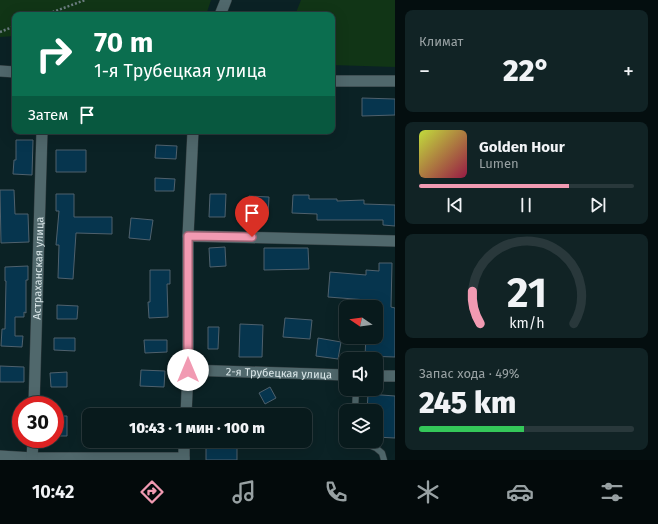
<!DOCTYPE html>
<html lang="ru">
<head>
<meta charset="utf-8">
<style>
  body { margin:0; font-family:"Fira Sans",sans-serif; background:#112325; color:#f1f3f6; height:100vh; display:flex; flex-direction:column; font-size:15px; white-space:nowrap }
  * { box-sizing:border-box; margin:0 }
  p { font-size:13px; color:#98a1a3 }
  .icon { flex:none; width:22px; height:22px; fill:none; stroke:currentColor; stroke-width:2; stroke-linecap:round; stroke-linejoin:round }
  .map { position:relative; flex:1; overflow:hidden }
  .panel { display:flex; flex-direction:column; gap:10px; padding:10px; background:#040e0f; width:263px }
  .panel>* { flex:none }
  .banner { position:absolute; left:12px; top:12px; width:323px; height:122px; border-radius:8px; box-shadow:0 4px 16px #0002,0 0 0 1px #29383b; background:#0b6e4f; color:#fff; overflow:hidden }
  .needle { width:26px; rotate:283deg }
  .tools { position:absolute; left:339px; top:300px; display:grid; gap:8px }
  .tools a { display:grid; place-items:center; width:44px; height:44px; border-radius:8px; background:#081a1c; box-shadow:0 4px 16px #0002,0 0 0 1px #29383b; font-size:20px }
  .speed { position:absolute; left:12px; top:396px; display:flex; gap:8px; font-size:20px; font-weight:700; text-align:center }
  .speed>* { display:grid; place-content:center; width:52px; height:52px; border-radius:50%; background:#081a1c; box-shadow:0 4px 16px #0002,0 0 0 1px #29383b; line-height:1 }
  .speed .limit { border:6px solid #d22; background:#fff; color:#111 }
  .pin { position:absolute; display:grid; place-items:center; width:34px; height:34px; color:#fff; margin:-41px -17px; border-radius:50% 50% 50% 0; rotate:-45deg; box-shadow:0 0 4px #0007 }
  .pin .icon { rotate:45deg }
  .me { position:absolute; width:44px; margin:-22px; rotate:0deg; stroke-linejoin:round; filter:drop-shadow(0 0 3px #0008) }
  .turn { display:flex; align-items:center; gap:14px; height:84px; padding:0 16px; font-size:18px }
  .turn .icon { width:52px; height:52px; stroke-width:2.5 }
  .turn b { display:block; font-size:28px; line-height:34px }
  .then { display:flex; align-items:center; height:38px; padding:0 16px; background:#0003; gap:8px; font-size:15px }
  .big { font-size:30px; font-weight:800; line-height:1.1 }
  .panel .card { flex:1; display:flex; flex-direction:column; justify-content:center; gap:6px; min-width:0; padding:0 14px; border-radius:8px; background:#112325 }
  .panel .dial { align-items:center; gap:0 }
  .dial svg { height:104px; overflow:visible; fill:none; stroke:#29383b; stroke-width:7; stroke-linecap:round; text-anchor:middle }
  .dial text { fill:#f1f3f6; stroke:none }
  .song { display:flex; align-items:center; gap:12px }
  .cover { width:48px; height:48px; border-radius:6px; background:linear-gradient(135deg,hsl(70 70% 55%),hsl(340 70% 35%)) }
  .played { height:4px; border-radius:2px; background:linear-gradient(90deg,#f19ab2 70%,#29383b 70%) }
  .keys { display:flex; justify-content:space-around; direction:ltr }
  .heat { display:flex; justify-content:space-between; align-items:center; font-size:22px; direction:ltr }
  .charge { height:6px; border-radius:3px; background:linear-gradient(90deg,#34c759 49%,#29383b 0) }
  .trip { position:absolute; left:82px; top:408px; width:230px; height:40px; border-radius:8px; background:#081a1c; box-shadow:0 4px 16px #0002,0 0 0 1px #29383b; font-weight:800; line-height:40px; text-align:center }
  .dock { display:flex; height:64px; justify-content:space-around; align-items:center; background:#030a0b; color:#98a1a3 }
  .dock .icon { width:28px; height:28px }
  .dock .selected { color:#f19ab2 }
  .dock b { font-size:18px; color:#f1f3f6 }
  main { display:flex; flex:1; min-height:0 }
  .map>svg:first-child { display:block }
  .green { fill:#113516 }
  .building { fill:#06354e; stroke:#4f616d }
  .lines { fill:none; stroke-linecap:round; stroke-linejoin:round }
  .service-casing { stroke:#303b3e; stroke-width:7 }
  .minor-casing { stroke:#303b3e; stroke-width:12 }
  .path { stroke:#6c7e81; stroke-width:2.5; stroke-dasharray:2 2; stroke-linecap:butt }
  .service { stroke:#50686c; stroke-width:6 }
  .minor { stroke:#50686c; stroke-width:11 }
  .route-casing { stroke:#9d6474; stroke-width:10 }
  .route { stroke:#f19ab2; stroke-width:7 }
  .labels { text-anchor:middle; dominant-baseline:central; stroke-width:4; stroke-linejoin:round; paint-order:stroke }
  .street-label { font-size:11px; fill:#dae7e9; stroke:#0b2225 }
</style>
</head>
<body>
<main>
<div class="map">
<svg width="395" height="460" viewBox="0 0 395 460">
  <rect width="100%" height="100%" fill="#0b2225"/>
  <path class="green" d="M0 0H211L206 15H15V36L0 37Z
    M301 0H395V67L332 65V15H295Z"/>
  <path class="building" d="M362 98 395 99V115L362 116Z
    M16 140H33L32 175 13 174 14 160H16Z
    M156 145 177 146 176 159 155 158Z
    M56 150H86V172H56Z
    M155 178 175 179 174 191H155Z
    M0 190H14L15 214H28L29 242 1 243Z
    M56 194H74V217H112V234L76 233 73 279 58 278 59 245H56L59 211H56Z
    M210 194H226L225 217H209Z
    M293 195H309V199H337V201L364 200V204L395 205V226L383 225V220H317V214L292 213Z
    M249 196 269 197 268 215 248 214Z
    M131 218 153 220 150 240 129 238Z
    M225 247 226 266 210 267 209 248Z
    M264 248H308L309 269 264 270Z
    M379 263H392L391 307 395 308V357L365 356 366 337H376V307H366L367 300 328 297 330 272 366 275V270L379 271Z
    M28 266V280H26V313L24 312V317H15V336H23L22 347 1 346 2 329H5L6 281H5V267Z
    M150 270H170V284H167L168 317 149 318 148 302H150Z
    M57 305 78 306 77 319H57Z
    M285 318 312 320 310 339 283 337Z
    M240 324 263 325 262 357H239Z
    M208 327H219L218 349H208Z
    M54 338H75V351L54 350Z
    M318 338 341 342 338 359 316 356Z
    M144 340H167V352L145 353Z
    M0 366 24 367V382H0Z
    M141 370 165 371 164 387 140 386Z
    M67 372V387H51L50 373Z
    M270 387 276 398 265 404 259 393Z
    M368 394 395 396V438L376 437V411H367Z
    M55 416H67V436H55Z
    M206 447H237V460H206Z"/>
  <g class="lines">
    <defs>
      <path id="service" d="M355 411 356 389
        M359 441 376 448 382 453 384 460"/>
      <g id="minor">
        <path d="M220 15 226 0"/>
        <path d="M0 71 15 72"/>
        <path d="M332 81H395"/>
        <path d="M188 236 395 241"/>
        <path id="s1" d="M188 370 346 375"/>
        <path d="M376 376H395"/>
        <path id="s2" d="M34 405 42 131"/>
        <path d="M186 415 188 370V236L193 131"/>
        <path d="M0 456 33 458H184"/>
        <path d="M32 460 33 439"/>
        <path d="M184 460V441"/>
      </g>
    </defs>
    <use href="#service" class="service-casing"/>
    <use href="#minor" class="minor-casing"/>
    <path class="path" d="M45 15 85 0
      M0 32 15 26"/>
    <use href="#service" class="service"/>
    <use href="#minor" class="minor"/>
  </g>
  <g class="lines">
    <defs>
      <path id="route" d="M188 370V236L252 237"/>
    </defs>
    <use href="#route" class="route-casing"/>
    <use href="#route" class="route"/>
  </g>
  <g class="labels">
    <g class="street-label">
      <text stroke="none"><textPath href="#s2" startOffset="137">Астраханская улица</textPath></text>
      <text stroke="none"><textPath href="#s1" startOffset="91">2-я Трубецкая улица</textPath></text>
    </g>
  </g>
</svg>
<div class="tools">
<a><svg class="needle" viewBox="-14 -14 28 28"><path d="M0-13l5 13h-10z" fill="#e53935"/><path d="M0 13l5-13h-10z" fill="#98a1a3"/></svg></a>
<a><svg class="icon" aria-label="sound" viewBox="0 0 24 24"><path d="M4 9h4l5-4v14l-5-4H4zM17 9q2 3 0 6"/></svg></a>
<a><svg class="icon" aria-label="layers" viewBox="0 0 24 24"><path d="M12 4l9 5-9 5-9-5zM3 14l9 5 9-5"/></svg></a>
</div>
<div class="speed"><div class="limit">30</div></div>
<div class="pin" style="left:252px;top:237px;background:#d93025"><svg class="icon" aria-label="arrive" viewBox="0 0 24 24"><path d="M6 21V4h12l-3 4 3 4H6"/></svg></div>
<svg class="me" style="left:188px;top:370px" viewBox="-20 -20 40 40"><circle r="19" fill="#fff"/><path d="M0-13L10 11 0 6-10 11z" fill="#f19ab2"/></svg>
<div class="trip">10:43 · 1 мин · 100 m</div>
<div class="banner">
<div class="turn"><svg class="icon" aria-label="right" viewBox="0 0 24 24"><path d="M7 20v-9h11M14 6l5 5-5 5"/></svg><div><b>70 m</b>1-я Трубецкая улица</div></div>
<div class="then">Затем<svg class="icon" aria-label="arrive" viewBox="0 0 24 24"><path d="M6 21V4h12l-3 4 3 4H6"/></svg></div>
</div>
</div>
<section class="panel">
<div class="card"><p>Климат</p>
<div class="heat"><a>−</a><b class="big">22°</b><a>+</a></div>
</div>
<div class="card">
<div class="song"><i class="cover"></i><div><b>Golden Hour</b><p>Lumen</p></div></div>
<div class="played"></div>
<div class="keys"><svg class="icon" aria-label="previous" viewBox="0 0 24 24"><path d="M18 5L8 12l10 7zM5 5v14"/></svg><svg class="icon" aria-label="pause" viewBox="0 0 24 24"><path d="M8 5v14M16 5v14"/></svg><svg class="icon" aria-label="next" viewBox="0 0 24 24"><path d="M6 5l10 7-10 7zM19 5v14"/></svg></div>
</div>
<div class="card dial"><svg viewBox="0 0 100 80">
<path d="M14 69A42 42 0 1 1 86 69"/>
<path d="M14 69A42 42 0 0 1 8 44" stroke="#f19ab2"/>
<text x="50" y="56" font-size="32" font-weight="700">21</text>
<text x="50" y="72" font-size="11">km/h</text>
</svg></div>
<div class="card"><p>Запас хода · 49%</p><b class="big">245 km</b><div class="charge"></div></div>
</section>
</main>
<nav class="dock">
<b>10:42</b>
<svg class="icon selected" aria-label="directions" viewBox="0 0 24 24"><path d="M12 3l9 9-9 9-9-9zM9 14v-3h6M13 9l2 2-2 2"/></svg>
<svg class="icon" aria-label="music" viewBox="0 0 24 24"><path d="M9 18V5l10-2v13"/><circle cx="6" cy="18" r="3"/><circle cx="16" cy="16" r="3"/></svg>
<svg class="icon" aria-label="phone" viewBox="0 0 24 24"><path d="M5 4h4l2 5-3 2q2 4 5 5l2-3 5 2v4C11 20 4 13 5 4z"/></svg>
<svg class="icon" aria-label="climate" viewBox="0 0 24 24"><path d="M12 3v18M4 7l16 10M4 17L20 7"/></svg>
<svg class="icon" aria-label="car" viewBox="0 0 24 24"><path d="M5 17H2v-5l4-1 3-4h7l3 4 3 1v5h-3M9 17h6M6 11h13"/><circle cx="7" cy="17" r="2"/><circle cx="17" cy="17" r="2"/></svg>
<svg class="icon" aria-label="filters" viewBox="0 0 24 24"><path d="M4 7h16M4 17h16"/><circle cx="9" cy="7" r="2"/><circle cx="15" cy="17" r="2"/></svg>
</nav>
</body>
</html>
